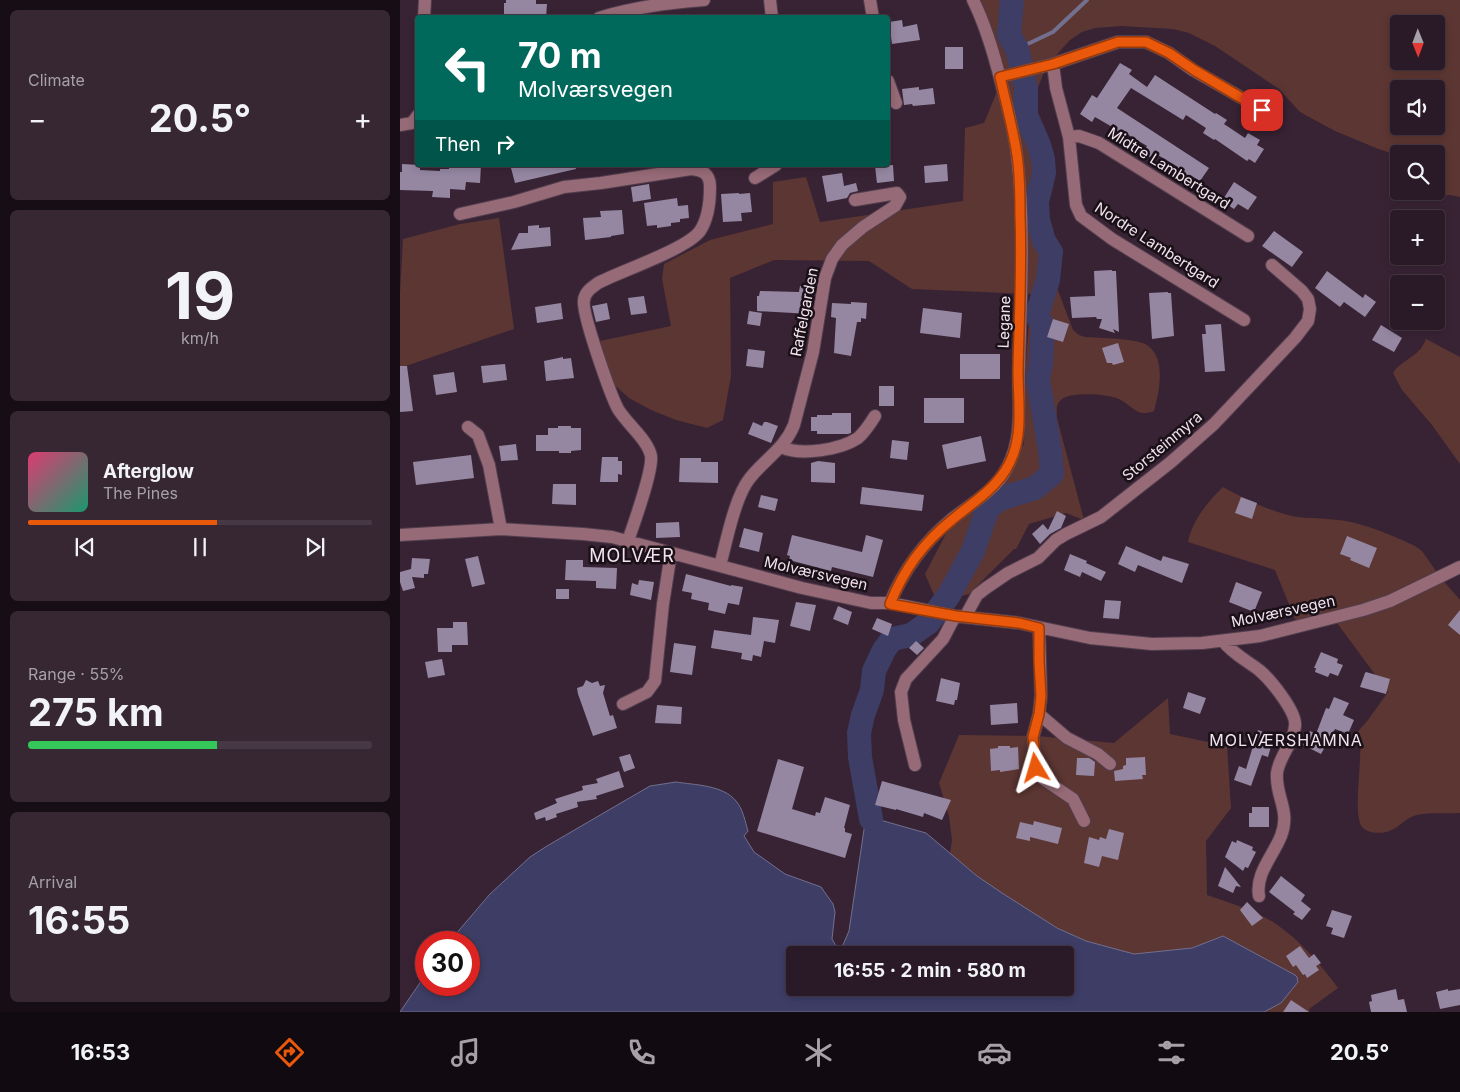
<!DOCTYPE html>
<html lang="en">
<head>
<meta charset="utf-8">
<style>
  body { margin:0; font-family:Inter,sans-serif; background:#362733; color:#f1f3f6; height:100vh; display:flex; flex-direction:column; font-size:19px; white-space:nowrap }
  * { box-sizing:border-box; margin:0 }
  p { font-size:16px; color:#a5a1a7 }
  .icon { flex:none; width:28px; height:28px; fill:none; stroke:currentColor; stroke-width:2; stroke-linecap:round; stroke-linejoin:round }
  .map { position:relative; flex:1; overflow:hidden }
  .drawer { display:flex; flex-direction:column; gap:10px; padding:10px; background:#170e15; width:400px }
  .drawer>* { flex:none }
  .guide { position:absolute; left:15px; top:15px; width:475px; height:152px; border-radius:5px; box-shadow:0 2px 8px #0003,0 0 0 1px #463844; background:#00695c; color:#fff; overflow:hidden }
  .needle { width:32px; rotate:179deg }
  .buttons { position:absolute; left:990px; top:15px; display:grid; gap:10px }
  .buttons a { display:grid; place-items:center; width:55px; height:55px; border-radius:5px; background:#2a1a27; box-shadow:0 2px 8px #0003,0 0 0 1px #463844; font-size:25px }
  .speed { position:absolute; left:15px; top:931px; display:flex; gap:10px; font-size:25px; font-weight:700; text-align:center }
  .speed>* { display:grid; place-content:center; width:65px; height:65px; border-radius:50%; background:#2a1a27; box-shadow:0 2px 8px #0003,0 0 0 1px #463844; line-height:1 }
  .speed .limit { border:8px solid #d22; background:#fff; color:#111 }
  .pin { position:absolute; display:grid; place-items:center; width:42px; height:42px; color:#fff; margin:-21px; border-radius:10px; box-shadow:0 2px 8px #0006 }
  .me { position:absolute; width:55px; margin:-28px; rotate:353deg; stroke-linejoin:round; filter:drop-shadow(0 0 4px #0008) }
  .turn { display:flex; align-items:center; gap:18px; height:105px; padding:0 20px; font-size:22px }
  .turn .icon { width:65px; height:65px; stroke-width:2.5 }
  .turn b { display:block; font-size:35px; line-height:42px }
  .then { display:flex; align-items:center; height:48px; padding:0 20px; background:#0003; gap:10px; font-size:19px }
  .big { font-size:38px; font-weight:700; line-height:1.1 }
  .drawer .card { flex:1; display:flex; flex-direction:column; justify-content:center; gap:8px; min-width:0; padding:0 18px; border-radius:8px; background:#362733 }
  .drawer .dial { align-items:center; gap:0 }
  .dial b { font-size:65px; line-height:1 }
  .song { display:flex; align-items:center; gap:15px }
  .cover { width:60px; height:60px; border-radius:8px; background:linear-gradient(135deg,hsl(340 70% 55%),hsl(160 70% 35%)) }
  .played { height:5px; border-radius:2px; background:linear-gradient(90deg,#ea580c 55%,#463844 55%) }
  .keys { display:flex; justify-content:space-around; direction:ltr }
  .heat { display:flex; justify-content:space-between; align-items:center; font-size:28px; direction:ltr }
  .charge { height:8px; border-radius:4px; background:linear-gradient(90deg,#34c759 55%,#463844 0) }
  .trip { position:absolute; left:386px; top:946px; width:288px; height:50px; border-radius:5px; background:#2a1a27; box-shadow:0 2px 8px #0003,0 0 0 1px #463844; font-weight:700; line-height:50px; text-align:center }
  .dock { display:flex; height:80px; justify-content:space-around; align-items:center; background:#110a10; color:#a5a1a7 }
  .dock .icon { width:35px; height:35px }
  .dock .on { color:#ea580c }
  .dock b { font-size:22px; color:#f1f3f6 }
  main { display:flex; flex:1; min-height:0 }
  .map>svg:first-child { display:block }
  .green { fill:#5c3632; fill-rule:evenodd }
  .water { fill:#3d3d66; stroke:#736f8f; fill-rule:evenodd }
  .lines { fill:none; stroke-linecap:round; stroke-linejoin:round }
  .stream { stroke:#736f8f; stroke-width:4 }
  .river { stroke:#3d3d66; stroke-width:24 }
  .building { fill:#9587a2 }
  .minor-casing { stroke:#523e4e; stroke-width:14 }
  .minor { stroke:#966a76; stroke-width:12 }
  .route-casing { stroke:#983908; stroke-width:12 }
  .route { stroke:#ea580c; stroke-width:9 }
  .labels { text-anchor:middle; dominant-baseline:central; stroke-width:5; stroke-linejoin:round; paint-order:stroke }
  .street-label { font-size:15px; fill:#f2e3ee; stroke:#1a1017 }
  .neighbourhood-label { font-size:16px; letter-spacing:1px; fill:#f2e3ee; stroke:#1a1017 }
  .quarter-label { font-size:18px; letter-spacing:1px; fill:#f2e3ee; stroke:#1a1017 }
</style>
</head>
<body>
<main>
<section class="drawer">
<div class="card"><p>Climate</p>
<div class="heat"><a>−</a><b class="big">20.5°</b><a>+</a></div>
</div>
<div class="card dial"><b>19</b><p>km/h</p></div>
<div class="card">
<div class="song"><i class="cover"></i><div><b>Afterglow</b><p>The Pines</p></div></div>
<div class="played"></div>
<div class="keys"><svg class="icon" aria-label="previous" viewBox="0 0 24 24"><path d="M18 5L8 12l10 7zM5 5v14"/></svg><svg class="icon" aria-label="pause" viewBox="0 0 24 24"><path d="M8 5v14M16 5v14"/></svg><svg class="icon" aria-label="next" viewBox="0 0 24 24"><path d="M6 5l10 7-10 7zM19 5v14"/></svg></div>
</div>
<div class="card"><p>Range · 55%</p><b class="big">275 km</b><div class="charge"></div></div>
<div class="card"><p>Arrival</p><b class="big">16:55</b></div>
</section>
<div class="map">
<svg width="1060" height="1012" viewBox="0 0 1060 1012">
  <rect width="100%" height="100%" fill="#382334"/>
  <path class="green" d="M575 0H1060V197L1050 195 1037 197 1036 154H999V156L976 148 935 131 907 116 899 111 879 89 815 46 789 33 773 29 721 26 695 28 682 32 670 40 659 52 645 70 632 102 631 130V147L647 243 657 288 673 330 679 335 685 337C699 338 736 338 747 345 767 359 759 392 754 411 737 418 733 406 719 399 708 394 670 391 661 400 655 405 657 412 657 418L684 520 666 513 629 524 616 549H614L569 594 537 602 525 574 551 524 601 486 624 444 626 363 631 294 512 289 469 261 374 260 330 278 331 376 323 420 307 428 276 420 251 410 229 398 212 383 200 341 271 326 262 279 264 264 310 240 373 224V182L406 177 420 222 563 201 565 128 584 123 603 77ZM999 24H1036V61H999ZM999 89H1036V126H999Z
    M99 218 114 329 0 368V293L3 239 60 224Z
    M1026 339 1060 357V464L1032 425 1002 390 993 373C1003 358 1019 358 1026 339Z
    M823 487C842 498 876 514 897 517 919 519 941 518 962 525 980 530 998 538 1015 546L1022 551 1040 577 1060 600V813C1046 814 1030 812 1017 815 1000 819 996 837 971 832 967 831 961 828 960 823 954 804 962 763 960 741L955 735 968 720 988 692 937 623 898 626 875 570 788 542C792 521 808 501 823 487Z
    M768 698 770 734 827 746 831 808 806 841 807 895C830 903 855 910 876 924 900 940 921 965 938 988L909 1009 910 1012H864L881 1003 823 936C812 940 801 946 791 948 778 951 745 955 733 954 727 953 721 951 715 950 656 936 596 892 550 854L552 840 549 816 539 783 559 735 637 736 714 743Z"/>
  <path class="water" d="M276 782C295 785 323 785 336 801 343 809 345 821 348 831L344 836 354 852 385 874 421 887 433 904 435 912 432 939 436 946 440 947 443 945 449 931 466 816 526 833 577 876 602 893 657 928 686 941 734 954 792 948 823 936 895 975 897 977 898 982 881 1003 864 1012H0L26 974V985H69V942H49L90 894 130 857 147 846 250 786ZM395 955H665V988H395Z"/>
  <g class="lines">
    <path class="stream" d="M617 49 653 32 687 0"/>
    <path class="river" d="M471 819 460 757 459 733 463 715 472 690 474 671 484 650 492 639 511 635 528 623 549 595 573 551 588 508 600 499 635 488 652 474 650 450 638 380 641 363 643 326 637 315 648 280 651 252 644 241 638 220 637 202 644 173 643 159 639 145 626 115V87L617 49 609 35 612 0"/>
  </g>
  <path class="building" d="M106 0H136V4H147L146 18H104V3H106Z
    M502 20 503 27 517 24 520 40 492 44 489 22Z
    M545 47H563V69H545Z
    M720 63 732 70 729 74 747 87 755 75 815 114 816 113 827 120 824 124 845 138 848 133 860 140 857 145 864 149 855 163 849 159 847 161 815 139 814 140 803 133 806 128 786 115 783 120 731 88 717 108 809 168 800 181 790 175 787 180 775 173 778 167 758 155 755 160 743 153 747 146 727 134 724 139 712 132 714 128 695 117 692 122 680 114 692 95 697 98Z
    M519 87V90L533 88 535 104 513 106 512 104 504 105 502 89Z
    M2 164 20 165V170L40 171V169H49V165H81L80 183 66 182 65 190 50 189V198L32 197 33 191 0 190V172H2Z
    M547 164 548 181 525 183 524 166Z
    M117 165H175L176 169 115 183 111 168 117 167Z
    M493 165 494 181 477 183 475 166Z
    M442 173 444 186 456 183 458 191 450 193 447 198 427 202 422 176Z
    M834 182 857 197 848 210 838 204 834 209 822 201Z
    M249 184 251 199 233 202 231 187Z
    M339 193V194L350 193 352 212 341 213 342 221 323 222 321 194Z
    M277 198 278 206 288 205 289 218 280 219V222L271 223V226L257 228V225L247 226 244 203Z
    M222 210 224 234 211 236V237L185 240 183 218 201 217 200 211Z
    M139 225V228L150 227 151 246 111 250 119 233H128V226Z
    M874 231 903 252 892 267 862 246Z
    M712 270V271H716L719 332 713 329 715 333 699 328 702 319H697L696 317 672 318 670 297 695 296 694 271Z
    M927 271 963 298 965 294 976 302 965 317 944 302 940 307 915 288Z
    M400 286 413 287 411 314 357 311V296H359L360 291 399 292Z
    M768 292V293H771L774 336 752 339 749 293Z
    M244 296 247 313 231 315 228 298Z
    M451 302 467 303 466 319 461 318V322H457L451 356 434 353 436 318 431 317 432 303 451 304Z
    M161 303 163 319 137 323 135 307Z
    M207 303 210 319 196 322 192 306Z
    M523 308 562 313 560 338 520 333Z
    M349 311 362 313 360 326 347 324Z
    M653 319 669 324 663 342 647 337Z
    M821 324 825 371 805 372 802 334H806L805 325Z
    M981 325 1002 338 994 352 972 340Z
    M718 343 724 362 713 365 712 363H707L702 348Z
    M348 349 365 351 363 368 346 366Z
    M560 354H600V379H560Z
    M163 357V359L171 358 174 378 146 381 144 361Z
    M105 364 107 380 83 383 81 366Z
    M0 366H7L13 411 0 412Z
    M54 372 57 392 36 395 33 375Z
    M479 386H494V406H479Z
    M524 398H564V423H524Z
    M432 413H451V433L448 434H417V431H411V417H417V415H432Z
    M353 422 362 426 364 422H367L378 426 371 443 348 434Z
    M158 426H171V428H181V450L171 451V453H159V451H136V435H148V428H158Z
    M581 436 586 461 547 469 542 445Z
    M492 440 509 442 507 460 490 458Z
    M116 444 118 460 101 461 99 446Z
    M71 455 74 478 16 485 13 462Z
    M202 457H218V461H222V475L218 474V482H200Z
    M280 458H301V462H318V483L279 482Z
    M418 461 435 463V483L411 482V463Z
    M153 484H176V505L152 504Z
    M462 487 524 495 522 511 460 504Z
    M361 495 378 499 375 511 358 507Z
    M841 497 857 503 852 519 835 513Z
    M657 511 666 516 661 528 650 534 640 544 632 534 643 524 648 530Z
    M279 522 280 537 256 538V523Z
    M344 528 363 533 359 552 339 547Z
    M392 535 462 552 466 535 483 540 473 577 432 567 431 571 389 560 390 556 387 555Z
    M947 536 977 548 969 568 950 560 951 558 940 554Z
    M726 546 761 561 763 556 789 564 782 583 738 565 735 572 718 564Z
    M670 554 687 561 686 563 706 572 701 581 682 572 680 577 664 570Z
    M78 556 85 584 72 587 65 559Z
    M12 558 30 559 28 574H24V578L12 577 15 588 3 591 0 582V572L11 569Z
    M166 560H183V567L217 568 216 589 196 588V581L165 580Z
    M286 574 331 586V585L343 587 339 605 328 603 325 614 308 610 309 603 291 599 292 593 282 591Z
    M239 580 254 582 251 600 230 595 232 583 238 585Z
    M836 582 862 592 854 612 829 602Z
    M156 589H169V599H156Z
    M705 600 721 601 719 619 703 618Z
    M396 602 416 605 410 631 390 626Z
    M438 606 452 612 448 625 433 619Z
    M1060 610V635L1048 625Z
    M353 617 379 620 375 643 364 641 361 657 353 655 352 661 341 659 342 653 311 648 314 630 351 635Z
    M477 618 492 624 488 636 472 629Z
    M53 622H67L68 645H52V652H38L37 628H53Z
    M516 641 524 648 517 655 509 648Z
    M274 643 296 646 292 675 270 672Z
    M921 652 938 659 937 663 943 665 938 676 930 673 928 677 915 672 916 668H914Z
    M42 659 45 675 28 678 25 662Z
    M966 672 990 679 986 694 960 687 965 673Z
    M541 678 560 683 557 700H555L554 705 536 701Z
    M186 680 192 683 198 681 200 686 205 685 203 693 210 716 213 715 217 728 193 736 178 694 177 688 183 686Z
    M788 692 806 698 800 714 783 708Z
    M934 697 949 703 943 715 954 720 948 734 935 729 921 754 903 745 910 731 916 734 926 708 929 709Z
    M617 703 618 723 591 725 590 705Z
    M257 705 282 707 281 724 255 723Z
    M858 730 874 736 868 757 862 755 851 786 834 780 839 766 846 769Z
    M598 746H610V748L618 747 619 769 600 772V770L591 771 590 749 598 748Z
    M230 754 235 768 224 772 219 757Z
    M745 757 746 775H742L743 779 715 781 714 771 723 769V766L726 765V758Z
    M677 758H689L695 762 694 776 676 775Z
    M378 759 404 767 392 809 415 816 416 812 420 813 425 797 450 805 444 828H445V832L452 834 445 858 357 831Z
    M219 771 224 787 196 796 197 799 177 802 178 807 156 814 157 817 146 821 145 817 136 820 134 813 157 803 155 799 183 790 182 786 198 783 196 779Z
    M482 781 551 800 542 820 524 813 523 817 496 809V810L475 805Z
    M852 807H869V827H849V813H852Z
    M634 821 662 828 658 844 630 837V841L616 838 620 822 633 825Z
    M709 829 724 833 718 860 702 856 699 867 684 863 689 837 699 840 700 837 706 839Z
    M837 840 853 847 852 850 856 852 848 868 845 867 843 871 825 857 832 841 836 843Z
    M825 867 841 887 836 886 833 893 818 886Z
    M881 876 905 895 901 901 911 909 902 920 893 914 895 912 869 892Z
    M847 902 863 918 852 926 840 910Z
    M932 910 952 916 944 938 931 934 933 928 926 926Z
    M900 946 909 958 914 954 921 963 916 966 919 970 907 978 905 974 903 975 896 965 893 967 886 956Z
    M996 989 998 1000 1004 999 1007 1012H971L969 1002 972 1001 971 995Z
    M1048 989V991L1060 989V1005L1040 1009 1036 992Z
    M891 1000 909 1012H883Z"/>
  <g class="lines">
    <defs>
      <path id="minor" d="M370 0 372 18
        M470 0 473 18
        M24 18 25 0
        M199 18C234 7 268 3 304 0
        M653 64 656 88 669 137 676 205 681 216 712 239 844 320
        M600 77 653 64 718 42H746L769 53 793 70 863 110
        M488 81 496 103
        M0 125 12 123 18 115
        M669 137 679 136 699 143 848 236
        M355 178 376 165
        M60 214 114 202 164 187 201 183 291 169C302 170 310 173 310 187 310 201 308 219 300 231 287 249 221 271 198 283 191 288 185 292 184 300 181 312 211 396 218 409 227 424 248 440 251 456 253 471 234 523 228 541
        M68 427 78 435 89 465 101 529
        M381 447C401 456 440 450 458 438 465 432 470 424 475 416
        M0 535 101 529 183 534 212 537 402 588 471 603H490L555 616 619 623 690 638 752 644 802 643 860 636 963 610 990 601 1060 567
        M320 566C326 543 335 496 350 478 365 459 385 448 394 425L413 352 425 278 432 259 442 245 463 227 495 206 500 197 497 193 455 200
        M490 603C504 569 523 543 552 519 571 504 596 490 607 468 625 435 617 400 619 364 621 295 625 225 617 156 614 131 607 106 601 82 594 54 586 26 573 0
        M565 617 577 595 586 588 608 573 638 558 656 540 666 534 701 517 771 462 814 424 895 338 908 321 910 309 908 299 902 291 872 265
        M639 629 641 696 639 714 633 737 636 768 639 776 673 799 684 821
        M823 641C833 654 846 660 859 670 870 679 897 712 895 726 894 743 879 756 877 773 875 797 891 810 881 836 873 856 855 874 859 896
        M223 704 247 692 255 681 263 604 271 553
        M639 714 667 738 698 754 710 764
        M515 765 504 720 501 692 506 679 543 639 555 616"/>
    </defs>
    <use href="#minor" class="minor-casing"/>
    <use href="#minor" class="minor"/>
  </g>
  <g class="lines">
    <defs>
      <path id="route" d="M636 768 633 737 639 714 641 696 639 661V628L619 623 556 616 490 604C504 569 523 543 553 519 571 504 592 491 605 471 625 441 618 405 618 371 619 319 622 268 620 216 620 196 620 175 617 155 613 129 606 103 600 77L653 64 718 42H746L769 53 794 70 862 110"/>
    </defs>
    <use href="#route" class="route-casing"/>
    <use href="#route" class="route"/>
  </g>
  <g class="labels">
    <g class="street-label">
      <text transform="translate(769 168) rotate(32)">Midtre Lambertgard</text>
      <text transform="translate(757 245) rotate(33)">Nordre Lambertgard</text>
      <text transform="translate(404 312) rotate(-79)">Raffelgarden</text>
      <text transform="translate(604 322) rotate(-88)">Legane</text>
      <text transform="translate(762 446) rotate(-40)">Storsteinmyra</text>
      <text transform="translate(416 573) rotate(13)">Molværsvegen</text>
      <text transform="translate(883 611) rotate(-12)">Molværsvegen</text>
    </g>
    <g class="neighbourhood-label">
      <text x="886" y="740">MOLVÆRSHAMNA</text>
    </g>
    <g class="quarter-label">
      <text x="232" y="555">MOLVÆR</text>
    </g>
  </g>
</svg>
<div class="buttons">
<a><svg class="needle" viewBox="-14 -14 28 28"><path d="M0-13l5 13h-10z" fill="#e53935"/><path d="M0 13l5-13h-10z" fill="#a5a1a7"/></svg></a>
<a><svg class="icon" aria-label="sound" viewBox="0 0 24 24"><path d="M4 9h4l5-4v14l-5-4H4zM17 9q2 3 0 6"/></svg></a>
<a><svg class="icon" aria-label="search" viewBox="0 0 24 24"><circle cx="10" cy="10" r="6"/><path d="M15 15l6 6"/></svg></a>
<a>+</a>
<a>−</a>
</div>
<div class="speed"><div class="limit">30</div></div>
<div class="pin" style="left:862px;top:110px;background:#d93025"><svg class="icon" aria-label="arrive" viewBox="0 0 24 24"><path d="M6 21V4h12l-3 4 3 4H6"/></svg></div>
<svg class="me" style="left:636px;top:768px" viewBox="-20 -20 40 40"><path d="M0-17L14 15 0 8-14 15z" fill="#ea580c" stroke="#fff" stroke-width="4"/></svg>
<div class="trip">16:55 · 2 min · 580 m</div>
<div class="guide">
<div class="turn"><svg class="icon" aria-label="left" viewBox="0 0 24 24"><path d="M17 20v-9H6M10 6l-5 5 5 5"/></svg><div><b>70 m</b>Molværsvegen</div></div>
<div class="then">Then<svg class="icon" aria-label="right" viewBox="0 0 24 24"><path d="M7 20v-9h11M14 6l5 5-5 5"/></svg></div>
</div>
</div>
</main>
<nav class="dock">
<b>16:53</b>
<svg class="icon on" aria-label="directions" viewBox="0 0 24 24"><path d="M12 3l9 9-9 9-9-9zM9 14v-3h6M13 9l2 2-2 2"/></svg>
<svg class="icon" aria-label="music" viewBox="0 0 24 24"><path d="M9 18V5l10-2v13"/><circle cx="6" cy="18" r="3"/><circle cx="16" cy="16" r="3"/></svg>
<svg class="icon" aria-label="phone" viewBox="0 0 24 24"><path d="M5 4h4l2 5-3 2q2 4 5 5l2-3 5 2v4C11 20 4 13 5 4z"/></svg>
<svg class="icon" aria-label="climate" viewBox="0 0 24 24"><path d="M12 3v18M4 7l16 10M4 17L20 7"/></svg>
<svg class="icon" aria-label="car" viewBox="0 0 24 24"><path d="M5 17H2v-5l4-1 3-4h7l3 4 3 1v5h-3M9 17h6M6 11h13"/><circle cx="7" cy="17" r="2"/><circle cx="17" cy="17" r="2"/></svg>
<svg class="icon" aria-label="filters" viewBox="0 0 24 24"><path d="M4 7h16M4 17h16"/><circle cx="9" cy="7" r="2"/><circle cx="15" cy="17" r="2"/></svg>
<b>20.5°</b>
</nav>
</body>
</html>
